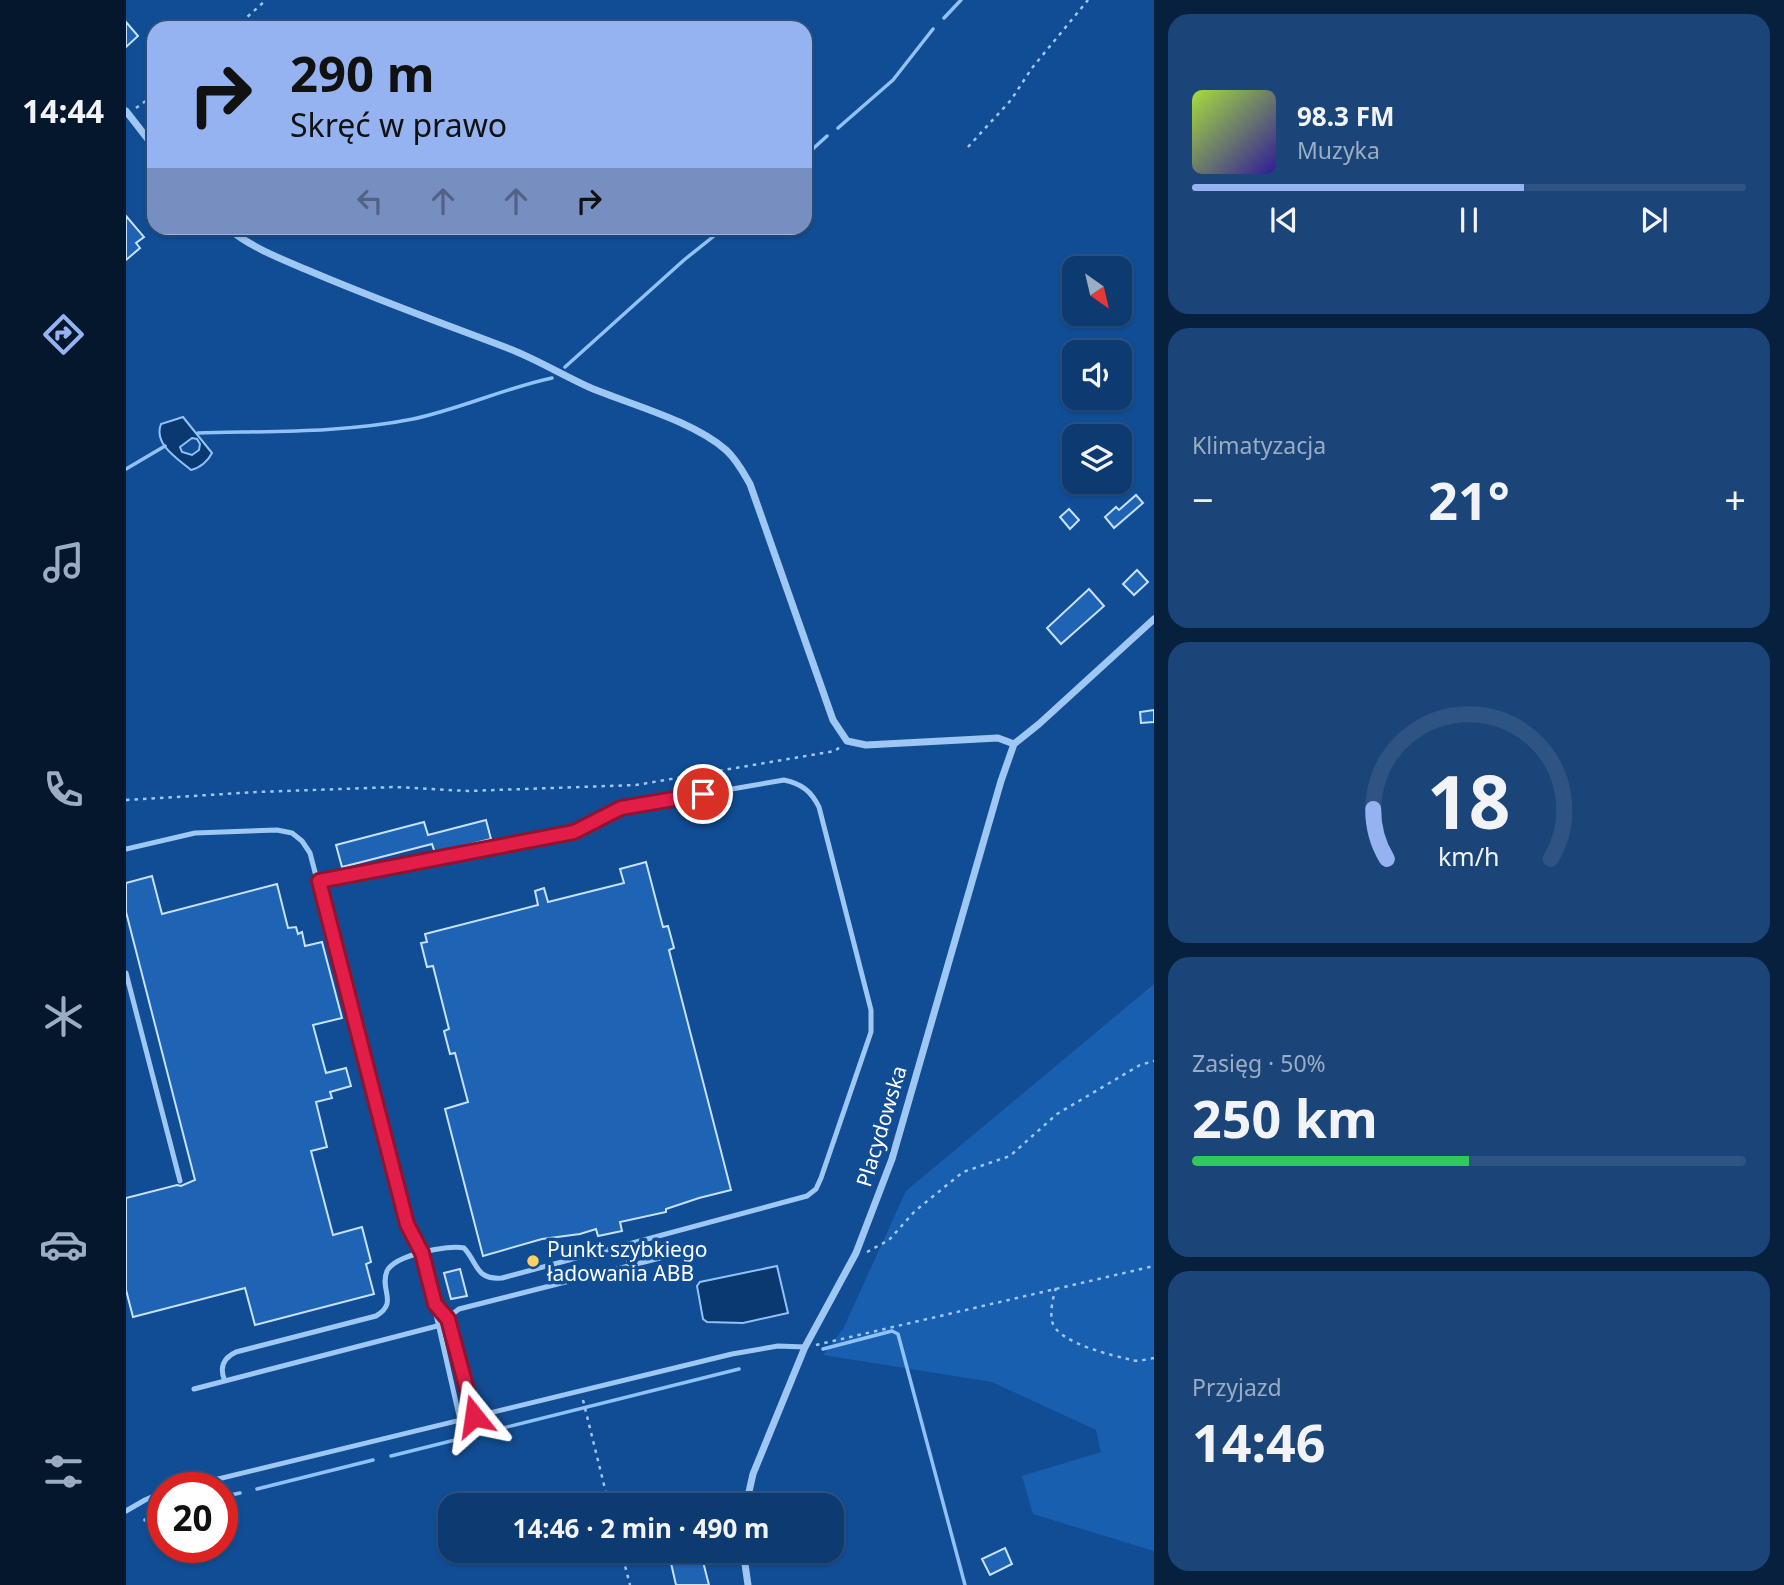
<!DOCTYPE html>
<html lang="pl">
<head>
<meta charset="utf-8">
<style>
  body { margin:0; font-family:"Noto Sans",sans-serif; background:#1b4578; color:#f1f3f6; height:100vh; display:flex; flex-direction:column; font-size:26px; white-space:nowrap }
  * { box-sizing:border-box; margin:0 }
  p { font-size:23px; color:#9aadc3 }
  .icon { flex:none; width:38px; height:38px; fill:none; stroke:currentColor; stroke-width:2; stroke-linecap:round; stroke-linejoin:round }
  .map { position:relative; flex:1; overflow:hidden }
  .details { display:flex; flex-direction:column; gap:14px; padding:14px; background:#07203e; width:630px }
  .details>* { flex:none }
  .top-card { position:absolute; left:21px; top:21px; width:665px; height:214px; border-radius:21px; box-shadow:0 2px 5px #0004,0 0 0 2px #2d5483; background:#95b2f1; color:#111; overflow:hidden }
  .needle { width:46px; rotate:146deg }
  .tools { position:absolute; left:936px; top:256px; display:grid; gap:14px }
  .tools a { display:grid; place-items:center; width:70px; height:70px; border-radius:14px; background:#0d3a70; box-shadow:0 2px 5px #0004,0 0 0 2px #2d5483; font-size:35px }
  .speed { position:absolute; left:21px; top:1472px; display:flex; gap:14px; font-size:35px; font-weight:700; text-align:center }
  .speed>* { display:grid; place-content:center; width:91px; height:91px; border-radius:50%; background:#0d3a70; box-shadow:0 2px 5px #0004,0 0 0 2px #2d5483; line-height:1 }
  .speed .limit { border:10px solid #d22; background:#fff; color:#111 }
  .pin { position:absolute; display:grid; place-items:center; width:60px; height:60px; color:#fff; margin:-30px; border:4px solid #fff; border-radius:50%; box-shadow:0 2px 7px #0007 }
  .me { position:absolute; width:77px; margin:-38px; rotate:345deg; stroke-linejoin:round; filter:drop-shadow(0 0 5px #0008) }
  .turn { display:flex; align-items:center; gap:24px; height:147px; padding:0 28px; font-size:32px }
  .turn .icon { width:91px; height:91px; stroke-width:2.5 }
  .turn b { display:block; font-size:49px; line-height:60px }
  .lanes { display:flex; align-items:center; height:66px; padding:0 28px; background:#0003; justify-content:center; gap:35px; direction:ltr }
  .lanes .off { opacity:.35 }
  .big { font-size:52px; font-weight:700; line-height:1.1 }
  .details .card { flex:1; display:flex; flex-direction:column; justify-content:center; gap:10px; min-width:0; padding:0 24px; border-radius:21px; background:#1b4578 }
  .details .dial { align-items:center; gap:0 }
  .dial svg { height:182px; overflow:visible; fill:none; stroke:#2d5483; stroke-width:7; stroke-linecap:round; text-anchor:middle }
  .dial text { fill:#f1f3f6; stroke:none }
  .song { display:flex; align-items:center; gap:21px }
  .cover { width:84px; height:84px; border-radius:10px; background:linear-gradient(135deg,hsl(80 70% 55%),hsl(250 70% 35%)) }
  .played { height:7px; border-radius:4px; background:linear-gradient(90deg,#95b2f1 60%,#2d5483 60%) }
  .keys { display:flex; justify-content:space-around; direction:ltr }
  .heat { display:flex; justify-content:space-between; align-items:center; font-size:38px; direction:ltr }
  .charge { height:10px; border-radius:5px; background:linear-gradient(90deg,#34c759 50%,#2d5483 0) }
  .trip { position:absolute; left:312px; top:1493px; width:406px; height:70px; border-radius:21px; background:#0d3a70; box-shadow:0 2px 5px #0004,0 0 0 2px #2d5483; font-weight:700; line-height:70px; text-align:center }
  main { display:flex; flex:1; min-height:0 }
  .menu { display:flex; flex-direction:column; width:126px; justify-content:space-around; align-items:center; background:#05172d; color:#9aadc3 }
  .menu .icon { width:49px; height:49px }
  .menu .selected { color:#95b2f1 }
  .menu b { font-size:32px; color:#f1f3f6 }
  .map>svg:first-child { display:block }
  .green { fill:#195faf }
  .water { fill:#0a3870; stroke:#91c2f7; stroke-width:2; fill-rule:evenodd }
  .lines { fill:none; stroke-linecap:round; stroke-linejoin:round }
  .stream { stroke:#91c2f7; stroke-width:3.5 }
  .building { fill:#1f64b4; stroke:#c7e1fd; stroke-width:2 }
  .path { stroke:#9fc7f3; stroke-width:2.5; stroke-dasharray:3.5 5; stroke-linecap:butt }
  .lane { stroke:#9fc7f3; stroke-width:5 }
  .street { stroke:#9fc7f3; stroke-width:7 }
  .route-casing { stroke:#92132f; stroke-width:18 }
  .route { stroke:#e11d48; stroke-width:12 }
  .poi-dot { fill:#ffcf62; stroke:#114d95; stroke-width:2.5 }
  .labels { text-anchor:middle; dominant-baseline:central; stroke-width:7; stroke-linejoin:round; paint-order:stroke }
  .street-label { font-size:21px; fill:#fff; stroke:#114d95 }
  .poi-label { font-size:21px; fill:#fff; stroke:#114d95; text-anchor:start }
</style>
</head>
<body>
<main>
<nav class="menu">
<b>14:44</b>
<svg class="icon selected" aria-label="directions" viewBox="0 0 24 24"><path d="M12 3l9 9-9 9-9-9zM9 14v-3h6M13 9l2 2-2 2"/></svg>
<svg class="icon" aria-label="music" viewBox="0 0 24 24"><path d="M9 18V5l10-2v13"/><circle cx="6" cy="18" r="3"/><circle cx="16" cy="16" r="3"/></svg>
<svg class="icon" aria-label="phone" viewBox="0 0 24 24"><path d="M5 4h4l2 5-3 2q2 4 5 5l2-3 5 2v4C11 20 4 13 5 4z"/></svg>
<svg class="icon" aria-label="climate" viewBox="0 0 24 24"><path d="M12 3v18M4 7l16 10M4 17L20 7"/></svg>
<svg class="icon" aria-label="car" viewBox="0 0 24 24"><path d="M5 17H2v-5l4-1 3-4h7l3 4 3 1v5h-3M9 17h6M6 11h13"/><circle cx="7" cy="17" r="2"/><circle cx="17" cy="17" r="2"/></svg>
<svg class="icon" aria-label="filters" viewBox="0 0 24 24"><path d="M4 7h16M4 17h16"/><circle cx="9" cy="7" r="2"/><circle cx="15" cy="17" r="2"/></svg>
</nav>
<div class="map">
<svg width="1028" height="1585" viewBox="0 0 1028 1585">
  <rect width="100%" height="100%" fill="#114d95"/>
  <path class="green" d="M1028 984V1551L907 1514 896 1476 975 1452 970 1430 866 1382 697 1355 717 1329 780 1191Z"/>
  <path class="water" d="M57 417 86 453C82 461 74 468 65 470 52 459 27 444 35 424ZM66 438 71 439 74 444 73 450 66 455 56 452 54 447Z
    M651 1266 662 1313 617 1323 581 1322 577 1319 571 1286 574 1282Z"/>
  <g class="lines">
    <path class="stream" d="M818 18 835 0
      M712 128 767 80 807 29
      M679 156 701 136
      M439 367 558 260 598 228
      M72 433C143 431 217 433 287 419 334 409 379 388 426 378
      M0 469 39 446
      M697 1349 766 1331 772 1334 839 1585
      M265 1456 613 1369
      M131 1489 247 1460
      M96 1497 114 1493
      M19 1520 37 1513"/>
  </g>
  <path class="building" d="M0 22 12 36 0 47Z
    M0 216 18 237 10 243 14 248 0 260Z
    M1010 495 1017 503 988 528 979 517 990 507 993 510Z
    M943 509 953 520 944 529 934 517Z
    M1011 570 1022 582 1008 595 997 584Z
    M963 589 978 606 935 644 921 628Z
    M1028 710V722L1015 723 1014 712Z
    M360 820 365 839 309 853 306 844 216 867 210 845 298 822 302 835Z
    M520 862 537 927 542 926 548 948 543 950 605 1190 573 1198 540 1209V1212L494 1222 496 1231 472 1236 470 1229 454 1234 416 1239 357 1256 319 1109 342 1102 329 1053 324 1054 318 1031 323 1029 307 966 301 967 295 943 301 942 299 934 412 905 409 891 418 888 422 902 498 883 494 869Z
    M26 876 36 914 151 884 162 928 170 927 172 934 176 932 179 946 196 942 216 1018 187 1025 200 1073 220 1068 225 1086 204 1092 206 1098 190 1102 201 1147 185 1151 207 1235 236 1227 245 1262 240 1264 248 1294 129 1325 119 1288 7 1317 0 1290V1198L51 1185 55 1186 69 1180 0 912V883Z
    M334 1269 341 1296 325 1299 318 1273Z
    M879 1548 886 1564 864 1575 856 1559Z
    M542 1550H574L583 1585H550Z"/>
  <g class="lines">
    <path class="path" d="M109 28 140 0
      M10 108 28 95
      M842 147 885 100 906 68 962 0
      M0 800 132 792 269 787 342 791 510 785 709 751 714 747
      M741 1252 763 1240 789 1211 837 1172 884 1156 931 1114 1014 1065 1028 1061
      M930 1288C927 1297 924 1311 926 1321 930 1343 989 1356 1006 1360 1012 1362 1022 1359 1028 1358
      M690 1345 1028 1266
      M457 1400 483 1505
      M495 1550 504 1585"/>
    <path class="lane" d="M0 849 69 833 151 830 166 833 176 841 184 853 281 1224 296 1253 334 1420
      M0 973 54 1181
      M499 1247 504 1265
      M310 1304 322 1319 348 1416
      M99 1381C93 1368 97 1358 110 1352L250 1316C273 1302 253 1290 261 1271 269 1255 323 1244 338 1248 352 1263 349 1280 376 1278L681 1196 690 1189 695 1178 745 1032V1010L693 807C685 791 676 784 658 780L495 808 448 832 193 881
      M68 1389 311 1326 333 1309 534 1258
      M55 1488 606 1354 652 1346 679 1347
      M0 1511 19 1500 37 1492"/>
    <path class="street" d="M0 111 28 147
      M102 228C125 248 158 260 186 272 252 300 318 324 384 349 412 360 438 376 465 388 506 405 567 421 600 450 611 460 617 472 624 484L707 720 721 741 740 745 872 738 888 744
      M888 744 913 724 1028 619
      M620 1505 627 1474 679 1347 730 1253 766 1159 875 781 888 744
      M617 1550 622 1585"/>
  </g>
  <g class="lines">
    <defs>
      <path id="route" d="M348 1416 322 1319 309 1304 296 1253 281 1224 193 881 448 832 495 808 577 794"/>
    </defs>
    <use href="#route" class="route-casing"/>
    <use href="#route" class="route"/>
  </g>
  <circle class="poi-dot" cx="407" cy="1261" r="7"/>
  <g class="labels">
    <g class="street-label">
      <text transform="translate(755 1126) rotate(-73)">Placydowska</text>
    </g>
    <g class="poi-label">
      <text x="421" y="1249">Punkt szybkiego<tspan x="421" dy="24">ładowania ABB</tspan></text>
    </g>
  </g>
</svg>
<div class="tools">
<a><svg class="needle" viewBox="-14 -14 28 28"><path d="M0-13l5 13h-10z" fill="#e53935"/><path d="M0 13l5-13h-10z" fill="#9aadc3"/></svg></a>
<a><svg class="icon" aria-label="sound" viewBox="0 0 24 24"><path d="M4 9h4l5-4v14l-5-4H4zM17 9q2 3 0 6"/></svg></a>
<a><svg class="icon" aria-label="layers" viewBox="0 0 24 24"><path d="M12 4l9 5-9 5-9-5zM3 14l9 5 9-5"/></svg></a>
</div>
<div class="speed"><div class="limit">20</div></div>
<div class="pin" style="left:577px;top:794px;background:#d93025"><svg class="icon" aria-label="arrive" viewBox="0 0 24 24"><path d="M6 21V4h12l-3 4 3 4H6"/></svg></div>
<svg class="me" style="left:348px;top:1416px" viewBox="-20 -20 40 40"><path d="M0-17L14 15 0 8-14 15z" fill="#e11d48" stroke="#fff" stroke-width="4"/></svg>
<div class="trip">14:46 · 2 min · 490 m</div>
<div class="top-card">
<div class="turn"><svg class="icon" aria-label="right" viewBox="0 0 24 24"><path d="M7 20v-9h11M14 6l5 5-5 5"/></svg><div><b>290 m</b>Skręć w prawo</div></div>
<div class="lanes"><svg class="icon off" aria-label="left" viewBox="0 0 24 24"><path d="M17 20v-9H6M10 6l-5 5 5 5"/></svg><svg class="icon off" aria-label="ahead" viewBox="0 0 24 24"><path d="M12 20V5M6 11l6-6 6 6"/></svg><svg class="icon off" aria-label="ahead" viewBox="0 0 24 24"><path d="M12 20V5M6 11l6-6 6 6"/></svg><svg class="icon" aria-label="right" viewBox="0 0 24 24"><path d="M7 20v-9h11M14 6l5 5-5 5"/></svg></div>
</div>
</div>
<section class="details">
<div class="card">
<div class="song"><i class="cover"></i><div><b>98.3 FM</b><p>Muzyka</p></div></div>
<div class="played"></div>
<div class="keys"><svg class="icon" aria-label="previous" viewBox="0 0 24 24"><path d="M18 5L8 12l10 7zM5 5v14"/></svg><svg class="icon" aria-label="pause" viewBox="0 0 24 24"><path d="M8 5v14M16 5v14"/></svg><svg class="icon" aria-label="next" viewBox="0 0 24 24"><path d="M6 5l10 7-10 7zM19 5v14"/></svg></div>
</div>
<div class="card"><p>Klimatyzacja</p>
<div class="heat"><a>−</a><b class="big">21°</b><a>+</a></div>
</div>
<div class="card dial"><svg viewBox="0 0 100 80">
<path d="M14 69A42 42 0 1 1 86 69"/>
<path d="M14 69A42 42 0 0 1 8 47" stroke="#95b2f1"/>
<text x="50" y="56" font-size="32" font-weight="700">18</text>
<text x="50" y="72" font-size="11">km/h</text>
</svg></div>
<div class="card"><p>Zasięg · 50%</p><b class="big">250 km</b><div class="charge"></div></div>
<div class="card"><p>Przyjazd</p><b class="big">14:46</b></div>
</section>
</main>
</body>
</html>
